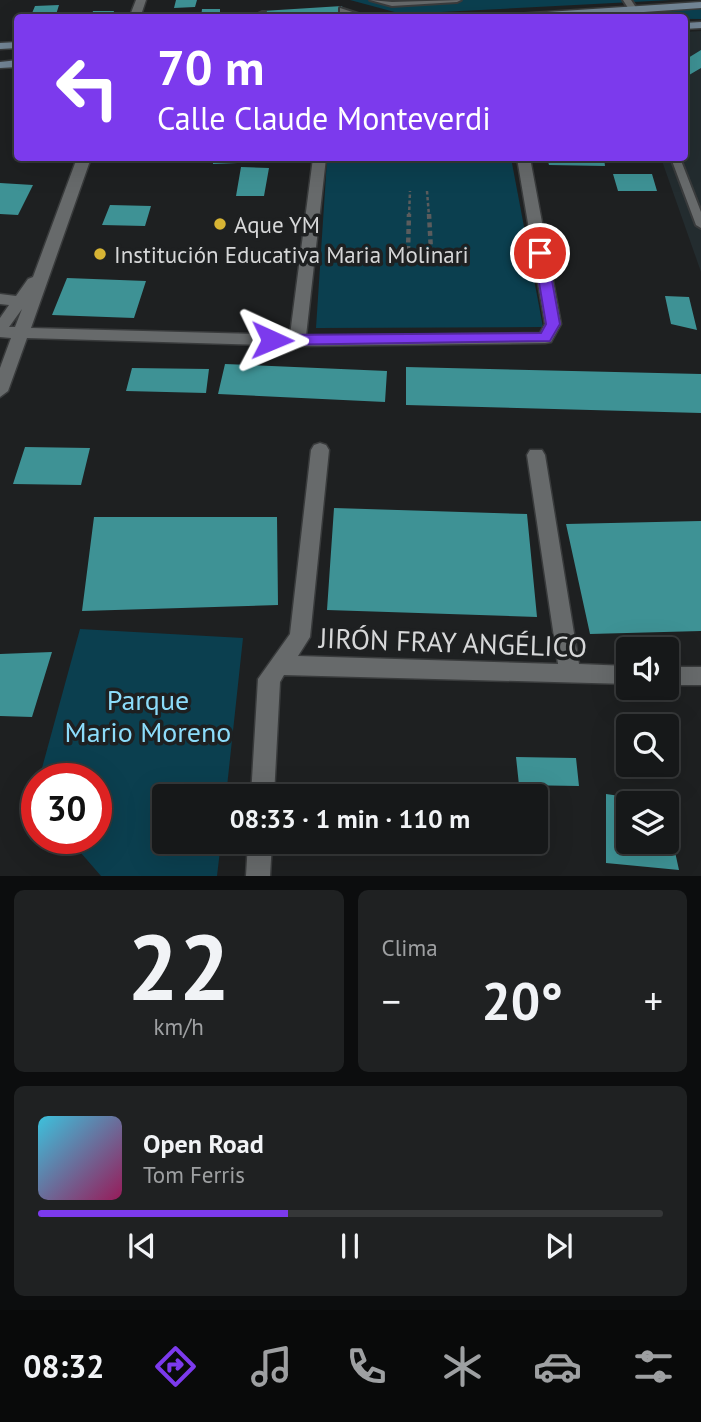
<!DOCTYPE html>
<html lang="es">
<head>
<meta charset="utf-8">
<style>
  body { margin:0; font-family:"PT Sans",sans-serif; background:#1f2122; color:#f1f3f6; height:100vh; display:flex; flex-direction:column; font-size:26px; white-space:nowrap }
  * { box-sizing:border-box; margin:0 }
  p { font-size:23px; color:#9ea0a2 }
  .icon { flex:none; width:38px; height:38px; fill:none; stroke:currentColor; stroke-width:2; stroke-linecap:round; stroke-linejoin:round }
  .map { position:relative; height:876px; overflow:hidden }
  .drawer { display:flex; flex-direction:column; gap:14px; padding:14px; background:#0c0d0e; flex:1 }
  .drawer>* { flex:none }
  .top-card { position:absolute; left:14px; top:14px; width:674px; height:147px; border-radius:7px; box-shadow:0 7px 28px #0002,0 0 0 2px #353738; background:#7c3aed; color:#fff; overflow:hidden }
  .buttons { position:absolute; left:616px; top:637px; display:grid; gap:14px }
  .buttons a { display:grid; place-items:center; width:63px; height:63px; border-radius:7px; background:#161819; box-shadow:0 7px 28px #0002,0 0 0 2px #353738; font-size:35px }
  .speed { position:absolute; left:21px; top:763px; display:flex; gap:14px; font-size:35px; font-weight:700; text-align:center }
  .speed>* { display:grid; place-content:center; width:91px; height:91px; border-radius:50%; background:#161819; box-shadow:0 7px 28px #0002,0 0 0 2px #353738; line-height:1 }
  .speed .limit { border:10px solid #d22; background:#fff; color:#111 }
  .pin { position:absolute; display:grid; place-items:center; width:60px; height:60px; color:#fff; margin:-30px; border:4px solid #fff; border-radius:50%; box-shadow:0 2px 7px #0007 }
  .me { position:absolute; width:77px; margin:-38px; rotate:91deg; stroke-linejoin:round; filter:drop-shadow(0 0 5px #0008) }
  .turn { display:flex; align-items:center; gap:24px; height:147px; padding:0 28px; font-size:32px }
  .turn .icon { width:91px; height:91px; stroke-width:2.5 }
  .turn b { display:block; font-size:49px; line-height:60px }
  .big { font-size:52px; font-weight:800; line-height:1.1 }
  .drawer .widget { flex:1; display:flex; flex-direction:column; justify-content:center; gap:10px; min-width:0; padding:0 24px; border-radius:10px; background:#1f2122 }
  .drawer .dial { align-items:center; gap:0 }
  .dial b { font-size:91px; line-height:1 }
  .song { display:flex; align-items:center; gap:21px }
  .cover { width:84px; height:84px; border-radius:10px; background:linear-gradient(135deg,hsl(190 70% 55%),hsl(330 70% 35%)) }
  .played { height:7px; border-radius:4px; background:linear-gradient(90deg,#7c3aed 40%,#353738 40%) }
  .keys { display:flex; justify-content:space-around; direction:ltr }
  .heat { display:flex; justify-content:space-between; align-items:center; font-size:38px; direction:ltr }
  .drawer .tiles { flex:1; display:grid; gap:14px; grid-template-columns:1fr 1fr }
  .widget:last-child { grid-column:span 2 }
  .trip { position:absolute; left:152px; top:784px; width:396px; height:70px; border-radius:7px; background:#161819; box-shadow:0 7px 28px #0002,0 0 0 2px #353738; font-weight:800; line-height:70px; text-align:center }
  .tab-bar { display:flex; height:112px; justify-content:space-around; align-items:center; background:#090a0a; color:#9ea0a2 }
  .tab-bar .icon { width:49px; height:49px }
  .tab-bar .active { color:#7c3aed }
  .tab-bar b { font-size:32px; color:#f1f3f6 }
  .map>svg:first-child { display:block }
  .built { fill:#232c2f }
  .green { fill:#0b3f4f }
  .building { fill:#3e9295 }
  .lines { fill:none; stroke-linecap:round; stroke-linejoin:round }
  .lane-casing { stroke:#393b3c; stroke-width:4 }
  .street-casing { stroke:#393b3c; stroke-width:3 }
  .secondary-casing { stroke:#393b3c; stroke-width:3 }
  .path-far1 { stroke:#5b5c5d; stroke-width:2.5; stroke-dasharray:3.5 2.5; stroke-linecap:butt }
  .path { stroke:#5b5c5d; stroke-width:4.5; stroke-dasharray:5 3.5; stroke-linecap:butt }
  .lane { fill:#676a6b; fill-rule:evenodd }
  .street { fill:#676a6b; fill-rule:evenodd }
  .secondary { fill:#728494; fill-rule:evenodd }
  .route { fill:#7c3aed; stroke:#51269a; stroke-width:2 }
  .poi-dot { fill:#d7b434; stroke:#1e2021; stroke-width:2.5 }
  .labels { text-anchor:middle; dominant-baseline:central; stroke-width:7; stroke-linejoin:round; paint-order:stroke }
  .poi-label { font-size:23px; fill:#d6d7d8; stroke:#1e2021; text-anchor:start }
  .near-street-label { font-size:28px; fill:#d6d7d8; stroke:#1e2021 }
  .near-park-label { font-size:28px; fill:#8cdcfa; stroke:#1e2021 }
</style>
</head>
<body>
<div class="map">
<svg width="701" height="876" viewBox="0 0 701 876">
  <rect width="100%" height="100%" fill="#1e2021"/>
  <path class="built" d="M701 31V272L661 158H684V32Z"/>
  <path class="green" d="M350 0H671L402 14Z
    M701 9V19L549 18Z
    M330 158H511L543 327 316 328 327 160Z
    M80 629 243 638 226 796H164V842H221L217 876H101L68 838H96V779H39Z"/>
  <path class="building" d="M176 0H197L195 7 174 8Z
    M59 5 55 18H30L35 6Z
    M342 6 344 13 263 17 262 11Z
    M202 9H220V18H201Z
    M93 11H114L112 18H91Z
    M701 50V68L684 78V56L688 58Z
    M213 158H264L265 162 213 164Z
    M547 158H604L605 166 549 165Z
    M241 167 269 168 264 196H236Z
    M613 174H652L657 191H618Z
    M0 183 33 185 18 215 0 214Z
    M110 205 151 206 145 226 102 225Z
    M67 278 146 281 134 318 52 315Z
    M665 296 689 297 697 330 671 324Z
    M225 364 387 371 385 402 218 394Z
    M406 367 701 374V413L406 405Z
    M132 368 209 369 206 393 126 391Z
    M25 447 90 448 81 485 13 484Z
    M334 508 527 514 537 617 327 610Z
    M94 517H277L278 605 82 611Z
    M701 521V631L590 634 566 524Z
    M52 652 32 717 0 716V654Z
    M516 757 576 758 579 786 519 785Z
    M606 794 662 802 628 803V842H667L668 820 679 870 606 863Z"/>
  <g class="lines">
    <defs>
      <path id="lane" d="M370 0 392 2 461 0 457 2 392 6Z
        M623 0H631L637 9 636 11H630Z
        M340 8 371 18H359L340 12Z
        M262 12H265V16L250 18Z
        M671 158H680L701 212V228L696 225Z"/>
      <path id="street" d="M136 0H146L140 18H129Z
        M77 158H91L31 328 290 335 313 158H326L306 336 540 333 545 324 517 158H530L561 324 551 342 545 343 297 346 27 338 8 391 0 397V368L11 338 0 337V318L9 305 0 304V294L16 296 28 279 33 277ZM22 309 15 327H9Z
        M320 443 326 445 329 450 310 637 298 656 558 664 527 455 530 450H542L545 455 579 664 628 666V684L284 675 280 682 274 796H251L258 679 290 634 311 450 314 445Z
        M667 667H701V685H667Z
        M248 842H272L270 876H246Z"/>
      <path id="secondary" d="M701 2V8L558 18H496L501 15Z
        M701 22V28L684 29V23Z
        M18 42V48L0 49V43Z
        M18 60V67L0 68V62Z"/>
    </defs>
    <use href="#lane" class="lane-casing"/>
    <use href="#street" class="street-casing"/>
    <use href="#secondary" class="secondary-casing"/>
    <path class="path-far1" d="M427 191 429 216
      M409 216 410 191"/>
    <path class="path" d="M429 214 431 251
      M408 251 409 214"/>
    <use href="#lane" class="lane"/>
    <use href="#street" class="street"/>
    <use href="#secondary" class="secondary"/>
  </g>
  <path class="route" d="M540 248 547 253 560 324 550 341 272 345 265 340 272 335 541 333 546 324 534 253Z"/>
  <g class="poi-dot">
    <circle cx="220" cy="224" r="7"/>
    <circle cx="100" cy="254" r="7"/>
  </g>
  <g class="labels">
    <g class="poi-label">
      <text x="234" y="224">Aque YM</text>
      <text x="114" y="254">Institución Educativa Maria Molinari</text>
    </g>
    <g class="near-street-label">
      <text transform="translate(453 642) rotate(2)">JIRÓN FRAY ANGÉLICO</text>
    </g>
    <g class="near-park-label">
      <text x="148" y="699">Parque<tspan x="148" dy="32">Mario Moreno</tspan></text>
    </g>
  </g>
</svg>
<div class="buttons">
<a><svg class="icon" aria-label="sound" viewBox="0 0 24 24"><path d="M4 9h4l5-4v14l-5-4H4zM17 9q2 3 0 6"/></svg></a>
<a><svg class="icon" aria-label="search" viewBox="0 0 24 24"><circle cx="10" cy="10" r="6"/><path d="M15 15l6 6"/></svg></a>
<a><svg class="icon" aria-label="layers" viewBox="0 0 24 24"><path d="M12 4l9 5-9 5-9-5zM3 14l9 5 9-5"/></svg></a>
</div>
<div class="speed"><div class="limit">30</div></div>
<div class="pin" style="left:540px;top:253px;background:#d93025"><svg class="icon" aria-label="arrive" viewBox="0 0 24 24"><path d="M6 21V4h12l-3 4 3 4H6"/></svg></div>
<svg class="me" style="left:272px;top:340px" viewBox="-20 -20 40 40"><path d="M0-17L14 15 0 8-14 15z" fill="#7c3aed" stroke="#fff" stroke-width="4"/></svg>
<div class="trip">08:33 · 1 min · 110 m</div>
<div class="top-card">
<div class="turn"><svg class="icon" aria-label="left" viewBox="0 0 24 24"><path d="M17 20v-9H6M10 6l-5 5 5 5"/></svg><div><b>70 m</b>Calle Claude Monteverdi</div></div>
</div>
</div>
<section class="drawer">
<div class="tiles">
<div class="widget dial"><b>22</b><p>km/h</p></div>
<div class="widget"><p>Clima</p>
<div class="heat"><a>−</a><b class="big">20°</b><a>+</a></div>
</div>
<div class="widget">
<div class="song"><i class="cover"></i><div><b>Open Road</b><p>Tom Ferris</p></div></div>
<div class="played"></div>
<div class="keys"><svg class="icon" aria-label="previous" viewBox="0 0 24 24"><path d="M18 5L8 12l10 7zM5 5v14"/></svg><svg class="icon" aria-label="pause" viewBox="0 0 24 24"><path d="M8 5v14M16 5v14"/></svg><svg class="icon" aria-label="next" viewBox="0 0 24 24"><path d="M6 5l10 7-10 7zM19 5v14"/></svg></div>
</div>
</div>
</section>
<nav class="tab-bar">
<b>08:32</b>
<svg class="icon active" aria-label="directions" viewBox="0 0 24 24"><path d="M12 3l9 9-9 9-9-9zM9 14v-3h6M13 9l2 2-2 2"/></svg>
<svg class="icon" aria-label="music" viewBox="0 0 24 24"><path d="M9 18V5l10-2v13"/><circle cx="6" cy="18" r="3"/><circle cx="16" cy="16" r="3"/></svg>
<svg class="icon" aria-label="phone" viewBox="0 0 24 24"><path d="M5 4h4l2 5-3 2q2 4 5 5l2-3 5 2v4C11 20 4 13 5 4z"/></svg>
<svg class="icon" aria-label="climate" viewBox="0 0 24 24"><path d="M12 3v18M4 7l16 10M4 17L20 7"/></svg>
<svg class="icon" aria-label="car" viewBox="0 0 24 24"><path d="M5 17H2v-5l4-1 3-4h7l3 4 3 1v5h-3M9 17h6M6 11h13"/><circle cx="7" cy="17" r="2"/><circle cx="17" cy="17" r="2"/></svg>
<svg class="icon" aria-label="filters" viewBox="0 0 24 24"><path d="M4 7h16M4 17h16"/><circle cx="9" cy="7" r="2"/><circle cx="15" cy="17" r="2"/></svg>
</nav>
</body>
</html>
